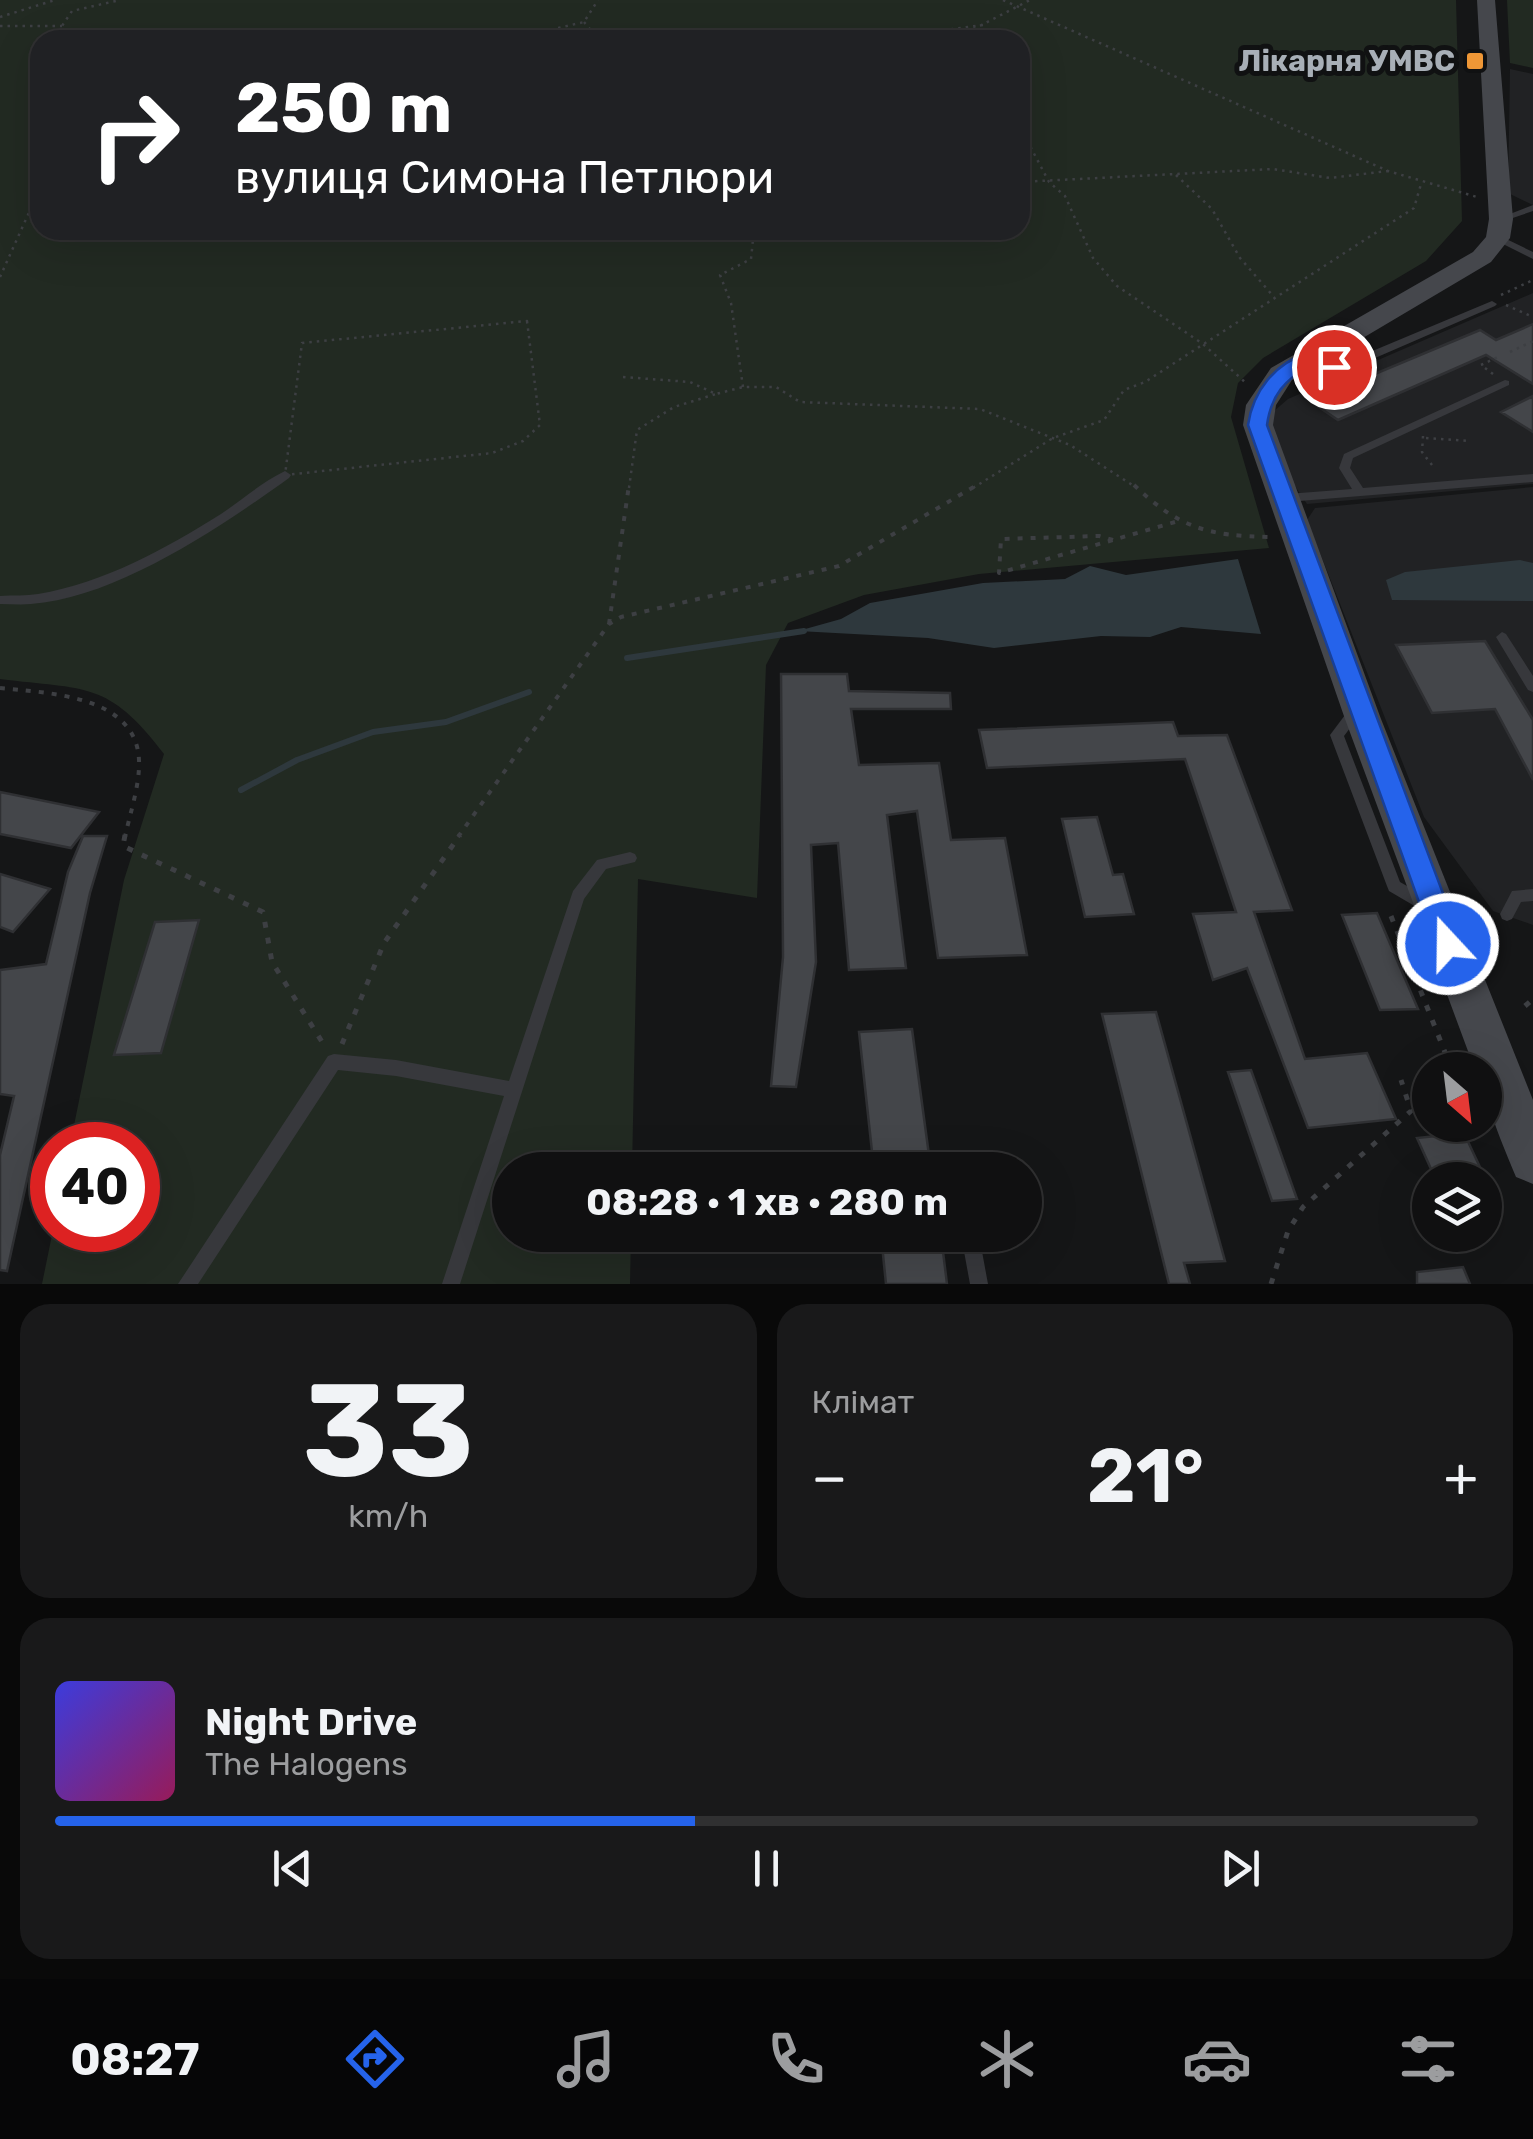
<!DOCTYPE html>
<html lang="uk">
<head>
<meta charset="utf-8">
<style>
  body { margin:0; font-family:Rubik,sans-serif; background:#19191a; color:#f1f3f6; height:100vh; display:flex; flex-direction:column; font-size:38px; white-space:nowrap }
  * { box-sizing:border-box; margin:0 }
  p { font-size:32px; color:#9c9d9f }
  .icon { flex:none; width:55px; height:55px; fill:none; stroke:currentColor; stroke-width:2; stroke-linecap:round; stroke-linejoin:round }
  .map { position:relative; height:1284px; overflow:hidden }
  .sheet { display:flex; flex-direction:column; gap:20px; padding:20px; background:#090909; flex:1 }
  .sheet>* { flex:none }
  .hud { position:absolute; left:30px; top:30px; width:1000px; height:210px; border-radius:30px; box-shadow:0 10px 40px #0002,0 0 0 2px #303031; background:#202124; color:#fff; overflow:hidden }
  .needle { width:65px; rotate:152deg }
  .fabs { position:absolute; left:1412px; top:1052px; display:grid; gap:20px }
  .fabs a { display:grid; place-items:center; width:90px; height:90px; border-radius:50%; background:#101011; box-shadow:0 10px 40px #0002,0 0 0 2px #303031; font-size:50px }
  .speed { position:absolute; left:30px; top:1122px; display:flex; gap:20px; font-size:50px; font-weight:700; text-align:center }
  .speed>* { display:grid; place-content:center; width:130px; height:130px; border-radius:50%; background:#101011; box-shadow:0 10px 40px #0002,0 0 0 2px #303031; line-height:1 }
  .speed .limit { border:15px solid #d22; background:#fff; color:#111 }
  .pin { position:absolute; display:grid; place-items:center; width:85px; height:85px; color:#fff; margin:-42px; border:5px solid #fff; border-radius:50%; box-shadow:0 2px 10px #0007 }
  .me { position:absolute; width:110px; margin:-55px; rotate:339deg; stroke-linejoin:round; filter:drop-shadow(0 0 8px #0008) }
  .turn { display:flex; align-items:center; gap:35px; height:210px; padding:0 40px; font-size:45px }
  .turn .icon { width:130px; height:130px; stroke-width:2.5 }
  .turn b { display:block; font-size:70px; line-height:85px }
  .big { font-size:75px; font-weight:700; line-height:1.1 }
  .sheet .tile { flex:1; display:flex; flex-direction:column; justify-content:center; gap:15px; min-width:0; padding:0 35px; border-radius:30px; background:#19191a }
  .sheet .dial { align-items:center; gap:0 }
  .dial b { font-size:130px; line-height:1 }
  .song { display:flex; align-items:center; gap:30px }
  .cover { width:120px; height:120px; border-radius:15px; background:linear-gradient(135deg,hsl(240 70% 55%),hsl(330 70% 35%)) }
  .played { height:10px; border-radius:5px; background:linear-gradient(90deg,#2563eb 45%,#303031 45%) }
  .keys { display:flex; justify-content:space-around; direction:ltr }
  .heat { display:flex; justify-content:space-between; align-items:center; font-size:55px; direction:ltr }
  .sheet .tiles { flex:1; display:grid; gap:20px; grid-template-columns:1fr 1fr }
  .tile:last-child { grid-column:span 2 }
  .trip { position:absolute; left:492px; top:1152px; width:550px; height:100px; border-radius:50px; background:#101011; box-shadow:0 10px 40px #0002,0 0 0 2px #303031; font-weight:700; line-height:100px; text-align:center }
  .menu { display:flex; height:160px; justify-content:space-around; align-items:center; background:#060607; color:#9c9d9f }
  .menu .icon { width:70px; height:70px }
  .menu .on { color:#2563eb }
  .menu b { font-size:45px; color:#f1f3f6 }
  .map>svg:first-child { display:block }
  .built { fill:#212224 }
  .green { fill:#222a22; fill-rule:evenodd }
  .water { fill:#2e383d }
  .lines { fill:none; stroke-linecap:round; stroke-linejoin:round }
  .stream { stroke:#2e383d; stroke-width:6 }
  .building { fill:#44464a; stroke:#2f3033; stroke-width:2.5 }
  .path-far2 { stroke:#3d3f43; stroke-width:2.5; stroke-dasharray:2.5 5; stroke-linecap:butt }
  .path-far1 { stroke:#3d3f43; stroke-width:4; stroke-dasharray:5 8; stroke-linecap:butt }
  .path { stroke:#3d3f43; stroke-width:5; stroke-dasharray:6 10; stroke-linecap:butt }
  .lane { fill:#37383c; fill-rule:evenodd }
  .secondary { fill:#45474c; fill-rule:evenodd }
  .route { fill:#2563eb; stroke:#184099; stroke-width:2.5 }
  .poi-dot { fill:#ef9736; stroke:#101112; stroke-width:4 }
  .labels { text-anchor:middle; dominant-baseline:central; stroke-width:10; stroke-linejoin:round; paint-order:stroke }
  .far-poi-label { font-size:30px; font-weight:bold; fill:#a8afb7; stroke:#101112; text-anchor:end }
</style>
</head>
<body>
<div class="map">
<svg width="1533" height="1284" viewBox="0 0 1533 1284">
  <rect width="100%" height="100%" fill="#151617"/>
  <path class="built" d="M1510 69 1533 74V205L1508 193Z
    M1533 293V484L1307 504 1291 480 1269 428 1273 412 1288 399Z
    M1533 487V925L1493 911 1424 817 1307 520 1315 508Z"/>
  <path class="green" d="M0 0H1456L1462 221 1426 261 1263 358 1238 383 1231 417 1269 548 979 574 864 595 788 623 766 665 757 898 638 879 632 1170H510V1235H631L630 1284H42L53 1230H138V1145H70L124 880 164 754C108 680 86 690 0 679ZM40 40H1020V230H40Z
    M1507 0H1533V68L1510 63Z"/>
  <path class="water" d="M1238 559 1261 634 1181 627 1150 637 1101 636 994 648 928 638 798 631 841 619 870 603 983 583 1065 579 1090 566 1126 575Z
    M1520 560 1533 563V601L1392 600 1386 580 1405 572Z"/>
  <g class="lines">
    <path class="stream" d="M627 658 804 631
      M241 790 297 760 373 732 446 722 529 692"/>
  </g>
  <path class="building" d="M1533 324V384L1486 355 1338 420 1310 401 1480 330 1496 340Z
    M1533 396V432L1501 412Z
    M1485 641 1533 720V780L1495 709 1432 713 1396 645Z
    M781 674H847L849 691 950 693 951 709H851L859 765 939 763 951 840 1005 838 1027 955 938 958 917 811 887 815 906 968 849 970 838 843 811 845 816 962 796 1087 771 1086 783 957Z
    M1173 722 1178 736 1227 735 1292 910 1254 912 1305 1059 1367 1053 1396 1119 1308 1128 1247 968 1213 980 1193 914 1236 912 1185 759 987 768 979 730Z
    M0 792 99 812 71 848 0 834Z
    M1097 817 1113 875 1123 874 1134 914 1085 917 1062 819Z
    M83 836H107L90 893 7 1271 0 1270V1155L14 1096 0 1094V970L46 964 68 872Z
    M0 874 50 889 13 932 0 927Z
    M1377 913 1418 1009 1380 1010 1342 915Z
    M199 920 161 1053 114 1055 155 922Z
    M1156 1012 1225 1261 1184 1263 1190 1284H1169L1102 1014Z
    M912 1029 931 1170H874L859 1032Z
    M1251 1070 1297 1199 1272 1201 1228 1072Z
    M1464 1133 1486 1180H1436L1417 1138Z
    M881 1235H941L947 1284H886Z
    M1463 1267 1470 1284H1417V1272Z"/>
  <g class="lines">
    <path class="path-far2" d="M1003 0 1388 171 1477 197
      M0 17 55 0
      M584 22 599 40
      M0 26H62
      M66 40 62 26 72 11 120 0
      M507 40 584 22 598 0
      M869 40 983 25
      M972 40 968 32 1030 0
      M1020 127 1049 182 1065 196 1093 258 1117 286 1203 344 1246 383
      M1176 175 1212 209 1240 258 1274 297
      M1020 182 1273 169 1330 178 1388 171
      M0 277 40 188
      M1501 295 1533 280
      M1506 305 1533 317
      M527 321 540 425 523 441 492 453 285 475 302 343Z
      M1510 352 1533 341
      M1493 374 1481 365 1500 356
      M623 377 690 382 716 394 743 387H776L800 402 980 409 1070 445 1137 488
      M743 387 731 303 720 275 751 259 754 230
      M1423 436 1422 452 1435 469
      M1426 438 1469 441
      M629 488 637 430 674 407 716 394
      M973 488 1053 438 1104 420 1124 390 1145 382 1414 208 1421 184"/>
    <path class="path-far1" d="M1134 485C1179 528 1208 536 1270 537
      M1113 540 1099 536 1001 539 999 573 1175 522
      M609 624 629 485
      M0 688C48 693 136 695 139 760 140 785 130 813 125 837
      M458 837 609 624 621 617 839 566 977 485"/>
    <path class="path" d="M125 835 123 846 263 912 272 962 324 1045
      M1391 916 1452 1070
      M1525 1006 1533 999
      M342 1044 384 943 460 835
      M1271 1284 1288 1231 1303 1207 1411 1111 1401 1080"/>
    <path class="lane" d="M1533 205V211L1501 222 1497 219Z
      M1498 235 1533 252V259L1495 240 1494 238Z
      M1492 301 1497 304 1495 306 1322 381H1314L1313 379 1330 369 1303 358 1308 355 1339 365Z
      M1505 380 1509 381V385L1353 458 1350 468 1363 488 1533 474V482L1287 502 1281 498 1287 494 1352 489 1339 468 1344 454Z
      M285 471 291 475 289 478C221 527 116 598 31 604 21 605 10 604 0 604V596C13 595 26 596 38 594 104 583 165 549 221 514 242 500 262 482 285 471Z
      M1502 632 1506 634 1533 676V692L1528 690 1496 637Z
      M1350 714 1365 715 1367 719 1365 723 1353 724 1344 736 1400 882 1428 898 1430 903 1428 908 1423 910 1418 908 1389 891 1387 886 1330 735 1345 715Z
      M630 852 635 854 637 858 635 862 606 869 584 899 460 1284H442L504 1096 396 1076 338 1070 198 1284H178L328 1056 334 1054 396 1060 509 1081 573 891 597 860Z
      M1533 889V901L1521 902 1512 919 1507 921 1502 919 1500 914 1512 891Z
      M961 1235H979L988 1284H970Z"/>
    <path class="secondary" d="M1477 0H1495L1513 219 1510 238 1491 262 1292 380 1276 405 1273 425 1381 719 1533 1100V1184L1516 1177C1502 1142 1485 1108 1485 1070H1475L1345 719 1243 425 1246 405 1271 368 1473 252 1486 237 1489 219Z"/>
  </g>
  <path class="route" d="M1308 353 1343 367 1334 372 1310 365C1285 380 1271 395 1267 425L1462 944 1458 953 1448 956 1438 953 1434 944 1248 425C1253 391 1275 363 1308 353Z"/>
  <rect class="poi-dot" x="1465" y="51" width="20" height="20" rx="5"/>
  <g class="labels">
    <g class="far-poi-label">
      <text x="1455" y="61">Лікарня УМВС</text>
    </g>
  </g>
</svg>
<div class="fabs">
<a><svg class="needle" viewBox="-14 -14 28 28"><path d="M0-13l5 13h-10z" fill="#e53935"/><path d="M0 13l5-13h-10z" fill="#9c9d9f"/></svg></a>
<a><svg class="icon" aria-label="layers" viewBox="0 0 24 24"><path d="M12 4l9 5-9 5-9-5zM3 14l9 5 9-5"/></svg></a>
</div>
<div class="speed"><div class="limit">40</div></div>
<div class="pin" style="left:1334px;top:367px;background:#d93025"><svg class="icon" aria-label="arrive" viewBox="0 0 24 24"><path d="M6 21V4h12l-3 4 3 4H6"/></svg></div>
<svg class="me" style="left:1448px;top:944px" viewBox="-20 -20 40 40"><circle r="17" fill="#2563eb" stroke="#fff" stroke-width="3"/><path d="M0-11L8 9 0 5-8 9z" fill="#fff"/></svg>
<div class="trip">08:28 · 1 хв · 280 m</div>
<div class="hud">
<div class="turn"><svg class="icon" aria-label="right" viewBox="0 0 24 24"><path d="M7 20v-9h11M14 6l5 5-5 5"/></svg><div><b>250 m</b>вулиця Симона Петлюри</div></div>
</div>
</div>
<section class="sheet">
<div class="tiles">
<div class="tile dial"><b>33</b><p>km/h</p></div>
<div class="tile"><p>Клімат</p>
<div class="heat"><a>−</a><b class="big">21°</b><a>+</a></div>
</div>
<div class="tile">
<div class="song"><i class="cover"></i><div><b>Night Drive</b><p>The Halogens</p></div></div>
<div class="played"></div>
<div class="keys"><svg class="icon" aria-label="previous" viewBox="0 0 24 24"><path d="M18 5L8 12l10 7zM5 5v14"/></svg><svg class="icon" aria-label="pause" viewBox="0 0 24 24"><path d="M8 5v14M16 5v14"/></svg><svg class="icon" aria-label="next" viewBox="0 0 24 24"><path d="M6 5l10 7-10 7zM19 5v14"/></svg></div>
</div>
</div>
</section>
<nav class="menu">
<b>08:27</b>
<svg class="icon on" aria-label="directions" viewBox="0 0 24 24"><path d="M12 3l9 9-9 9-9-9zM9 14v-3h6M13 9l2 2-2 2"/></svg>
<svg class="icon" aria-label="music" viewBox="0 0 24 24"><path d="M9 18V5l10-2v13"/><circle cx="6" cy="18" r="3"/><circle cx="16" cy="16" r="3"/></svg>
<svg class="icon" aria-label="phone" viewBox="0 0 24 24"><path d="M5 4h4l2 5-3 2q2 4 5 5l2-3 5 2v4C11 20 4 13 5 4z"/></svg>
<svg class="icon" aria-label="climate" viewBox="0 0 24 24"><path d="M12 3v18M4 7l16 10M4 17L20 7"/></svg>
<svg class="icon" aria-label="car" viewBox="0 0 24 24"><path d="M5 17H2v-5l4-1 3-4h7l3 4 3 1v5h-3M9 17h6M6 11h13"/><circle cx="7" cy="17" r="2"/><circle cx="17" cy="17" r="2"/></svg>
<svg class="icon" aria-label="filters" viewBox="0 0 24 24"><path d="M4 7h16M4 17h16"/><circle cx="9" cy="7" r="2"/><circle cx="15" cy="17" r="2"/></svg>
</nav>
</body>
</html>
